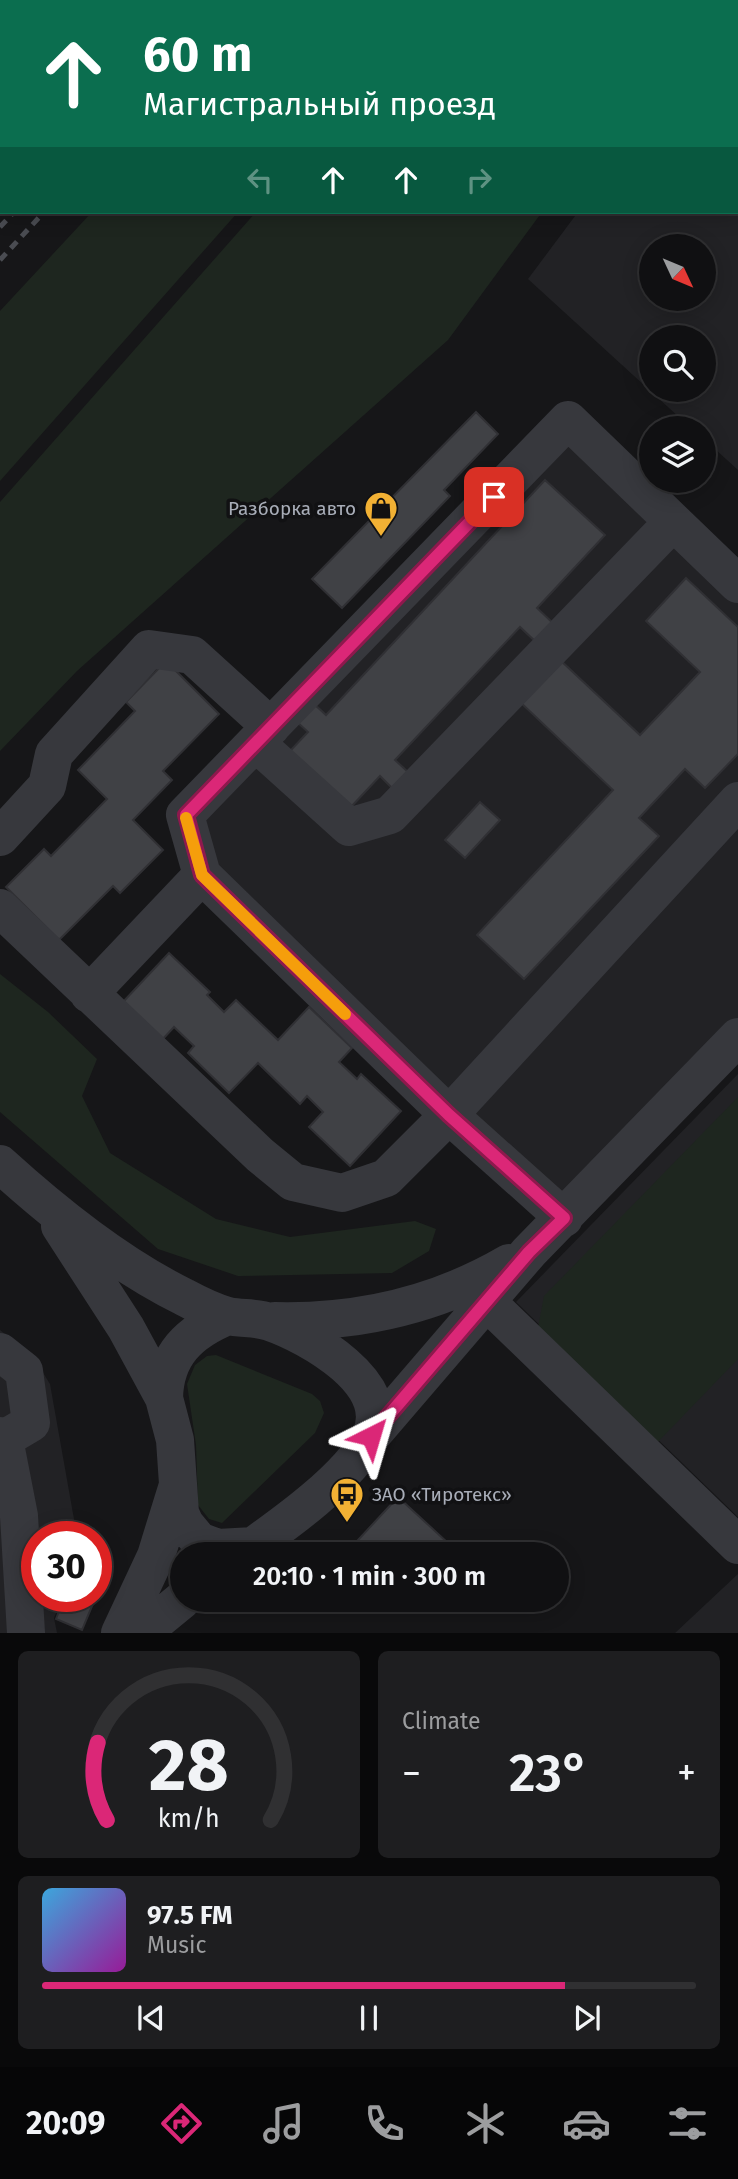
<!DOCTYPE html>
<html lang="en">
<head>
<meta charset="utf-8">
<style>
  body { margin:0; font-family:"Fira Sans",sans-serif; background:#1e1e20; color:#f1f3f6; height:100vh; display:flex; flex-direction:column; font-size:26px; white-space:nowrap }
  * { box-sizing:border-box; margin:0 }
  p { font-size:23px; color:#9c9d9f }
  .icon { flex:none; width:38px; height:38px; fill:none; stroke:currentColor; stroke-width:2; stroke-linecap:round; stroke-linejoin:round }
  .map { position:relative; height:1633px; overflow:hidden }
  .side { display:flex; flex-direction:column; gap:18px; padding:18px; background:#09090a; flex:1 }
  .side>* { flex:none }
  .guide { position:absolute; left:0px; top:0px; width:738px; height:214px; box-shadow:0 4px 18px #0003,0 0 0 2px #303032; background:#0b6e4f; color:#fff; overflow:hidden }
  .needle { width:46px; rotate:134deg }
  .buttons { position:absolute; left:639px; top:234px; display:grid; gap:14px }
  .buttons a { display:grid; place-items:center; width:77px; height:77px; border-radius:50%; background:#101012; box-shadow:0 4px 18px #0003,0 0 0 2px #303032; font-size:35px }
  .speed { position:absolute; left:21px; top:1521px; display:flex; gap:14px; font-size:35px; font-weight:700; text-align:center }
  .speed>* { display:grid; place-content:center; width:91px; height:91px; border-radius:50%; background:#101012; box-shadow:0 4px 18px #0003,0 0 0 2px #303032; line-height:1 }
  .speed .limit { border:10px solid #d22; background:#fff; color:#111 }
  .pin { position:absolute; display:grid; place-items:center; width:60px; height:60px; color:#fff; margin:-30px; border-radius:14px; box-shadow:0 4px 10px #0006 }
  .me { position:absolute; width:77px; margin:-38px; rotate:40deg; stroke-linejoin:round; filter:drop-shadow(0 0 5px #0008) }
  .turn { display:flex; align-items:center; gap:24px; height:147px; padding:0 28px; font-size:32px }
  .turn .icon { width:91px; height:91px; stroke-width:2.5 }
  .turn b { display:block; font-size:49px; line-height:60px }
  .lanes { display:flex; align-items:center; height:66px; padding:0 28px; background:#0003; justify-content:center; gap:35px; direction:ltr }
  .lanes .off { opacity:.35 }
  .big { font-size:52px; font-weight:600; line-height:1.1 }
  .side .card { flex:1; display:flex; flex-direction:column; justify-content:center; gap:10px; min-width:0; padding:0 24px; border-radius:10px; background:#1e1e20 }
  .side .dial { align-items:center; gap:0 }
  .dial svg { height:182px; overflow:visible; fill:none; stroke:#303032; stroke-width:7; stroke-linecap:round; text-anchor:middle }
  .dial text { fill:#f1f3f6; stroke:none }
  .song { display:flex; align-items:center; gap:21px }
  .cover { width:84px; height:84px; border-radius:10px; background:linear-gradient(135deg,hsl(200 70% 55%),hsl(300 70% 35%)) }
  .played { height:7px; border-radius:4px; background:linear-gradient(90deg,#db2777 80%,#303032 80%) }
  .keys { display:flex; justify-content:space-around; direction:ltr }
  .heat { display:flex; justify-content:space-between; align-items:center; font-size:38px; direction:ltr }
  .side .tiles { flex:1; display:grid; gap:18px; grid-template-columns:1fr 1fr }
  .card:last-child { grid-column:span 2 }
  .trip { position:absolute; left:170px; top:1542px; width:399px; height:70px; border-radius:35px; background:#101012; box-shadow:0 4px 18px #0003,0 0 0 2px #303032; font-weight:600; line-height:70px; text-align:center }
  .menu { display:flex; height:112px; justify-content:space-around; align-items:center; background:#060607; color:#9c9d9f }
  .menu .icon { width:49px; height:49px }
  .menu .on { color:#db2777 }
  .menu b { font-size:32px; color:#f1f3f6 }
  .map>svg:first-child { display:block }
  .built { fill:#222225; fill-rule:evenodd }
  .green { fill:#1e261f }
  .building { fill:#404145; stroke:#303034; stroke-width:2 }
  .lines { fill:none; stroke-linecap:round; stroke-linejoin:round }
  .minor { stroke:#37383d; stroke-width:38 }
  .major { stroke:#53555c; stroke-width:38 }
  .rail { stroke:#4a4c52; stroke-width:5; stroke-dasharray:9 7; stroke-linecap:butt }
  .route-casing { stroke:#8e194d; stroke-width:18 }
  .route { stroke:#db2777; stroke-width:12 }
  .slow { stroke:#f59e0b; stroke-width:12 }
  .labels { text-anchor:middle; dominant-baseline:central; stroke-width:7; stroke-linejoin:round; paint-order:stroke }
  .poi-label { font-size:19px; fill:#a8adb8; stroke:#111113; text-anchor:end }
</style>
</head>
<body>
<div class="map">
<svg width="738" height="1633" viewBox="0 0 738 1633">
  <rect width="100%" height="100%" fill="#161618"/>
  <path class="built" d="M738 0V470L704 439V429H692L528 279 578 212H737V2H733ZM651 247H704V299H651ZM651 338H704V390H651Z
    M568 420 738 585V1037L564 1218 202 875 185 815Z
    M738 1074V1517L516 1302Z
    M0 1330 34 1358 50 1384 77 1536H37V1596H63L54 1618 57 1633H0Z
    M738 1574V1633H675Z"/>
  <path class="green" d="M92 212H238L0 481V311Z
    M256 212H542L448 340 77 671 0 751V502Z
    M0 974 48 1012 97 1059 82 1096 110 1153 216 1219 290 1237 415 1221 436 1229 429 1251 392 1273 238 1276 158 1249 0 1112Z
    M738 1097V1359L654 1446 537 1333 544 1296Z
    M216 1355 312 1394 320 1401 324 1413 315 1433 222 1523 209 1519 198 1505 196 1445 187 1384 195 1365 207 1356Z"/>
  <path class="building" d="M476 412 498 434 444 490 450 496 342 608 312 579Z
    M545 480 605 535 537 608 555 625 537 643 520 627 395 760 408 772 392 788 380 776 350 808 290 751 308 732 296 721 313 703 326 715Z
    M686 578 738 627V754L705 788 685 769 639 818 659 836 524 979 477 935 613 790 519 701 559 659 640 735 700 672 646 621Z
    M166 661 219 714 163 771 172 780 133 820 163 850 120 893 113 886 59 940 6 887 44 849 51 856 107 799 78 770 135 711 126 702Z
    M480 802 500 820 465 858 445 840Z
    M169 953 210 992 207 995 224 1012 236 1000 278 1040 309 1007 352 1048 339 1062 357 1079 361 1074 401 1111 350 1166 309 1127 323 1112 307 1096 300 1104 258 1063 229 1093 188 1053 194 1046 174 1027 161 1041 122 1003Z
    M398 1497 448 1543 438 1554H345Z
    M96 1560 109 1565 95 1599 82 1630 56 1619 65 1596H96Z"/>
  <g class="lines">
    <path class="minor" d="M256 743 349 827 390 815 673 522
      M0 837 47 786 54 754 149 649 192 655 271 727
      M202 875 185 815 568 420 738 584
      M0 908 260 1155 293 1182 342 1193 386 1178 449 1115 738 801
      M89 994 202 875 449 1115 564 1218
      M0 1164C55 1214 117 1264 184 1297 197 1304 213 1312 228 1316 241 1319 256 1317 270 1322 308 1335 397 1384 370 1437 349 1479 280 1527 242 1554
      M60 1226 126 1328 164 1398 175 1440 180 1513 185 1524 199 1541 218 1548 254 1546
      M486 1301 738 1545
      M275 1321C358 1323 437 1305 509 1263
      M0 1352 24 1371 31 1423 4 1439
      M164 1398C165 1355 189 1332 228 1316
      M0 1436 4 1439 19 1516 26 1633
      M371 1436 529 1252 738 1037
      M120 1633 156 1556 177 1488
      M142 1633 182 1600"/>
    <path class="major" d="M124 2 125 0
      M0 100H2
      M0 139 2 137"/>
    <path class="rail" d="M206 2 208 0
      M238 2 240 0
      M0 227 14 212
      M0 260 44 212"/>
  </g>
  <g class="lines">
    <defs>
      <path id="route" d="M371 1436 529 1252 564 1218 449 1115 202 875 186 815 494 497"/>
    </defs>
    <use href="#route" class="route-casing"/>
    <use href="#route" class="route"/>
    <path class="slow" d="M186 818 202 875 345 1014"/>
  </g>
  <defs>
    <symbol id="shop-pin" viewBox="-11 -11 22 30"><path d="M0 17L-7.5 6A9.5 9.5 0 1 1 7.5 6Z" fill="#f2b134" stroke="#111113"/><path d="M-5-2.5h2.3a2.7 3.5 0 0 1 5.4 0H5L5.5 6h-11ZM-1.5-2.5h3a1.5 2.3 0 0 0-3 0Z" fill="#111"/></symbol>
    <symbol id="bus-pin" viewBox="-11 -11 22 30"><path d="M0 17L-7.5 6A9.5 9.5 0 1 1 7.5 6Z" fill="#f2b134" stroke="#111113"/><path d="M-5-6H5V4H4V6H2V4H-2V6H-4V4H-5ZM-3.5-4V0h7V-4ZM-3.5 1.2v1.5H-2V1.2ZM2 1.2v1.5H3.5V1.2Z" fill="#111"/></symbol>
  </defs>
  <g fill-rule="evenodd">
    <use href="#shop-pin" x="362" y="489" width="38" height="52"/>
    <use href="#bus-pin" x="328" y="1475" width="38" height="52"/>
  </g>
  <g class="labels">
    <g class="poi-label">
      <text x="356" y="508">Разборка авто</text>
      <text x="372" y="1494" text-anchor="start">ЗАО «Тиротекс»</text>
    </g>
  </g>
</svg>
<div class="buttons">
<a><svg class="needle" viewBox="-14 -14 28 28"><path d="M0-13l5 13h-10z" fill="#e53935"/><path d="M0 13l5-13h-10z" fill="#9c9d9f"/></svg></a>
<a><svg class="icon" aria-label="search" viewBox="0 0 24 24"><circle cx="10" cy="10" r="6"/><path d="M15 15l6 6"/></svg></a>
<a><svg class="icon" aria-label="layers" viewBox="0 0 24 24"><path d="M12 4l9 5-9 5-9-5zM3 14l9 5 9-5"/></svg></a>
</div>
<div class="speed"><div class="limit">30</div></div>
<div class="pin" style="left:494px;top:497px;background:#d93025"><svg class="icon" aria-label="arrive" viewBox="0 0 24 24"><path d="M6 21V4h12l-3 4 3 4H6"/></svg></div>
<svg class="me" style="left:371px;top:1436px" viewBox="-20 -20 40 40"><path d="M0-17L14 15 0 8-14 15z" fill="#db2777" stroke="#fff" stroke-width="4"/></svg>
<div class="trip">20:10 · 1 min · 300 m</div>
<div class="guide">
<div class="turn"><svg class="icon" aria-label="ahead" viewBox="0 0 24 24"><path d="M12 20V5M6 11l6-6 6 6"/></svg><div><b>60 m</b>Магистральный проезд</div></div>
<div class="lanes"><svg class="icon off" aria-label="left" viewBox="0 0 24 24"><path d="M17 20v-9H6M10 6l-5 5 5 5"/></svg><svg class="icon" aria-label="ahead" viewBox="0 0 24 24"><path d="M12 20V5M6 11l6-6 6 6"/></svg><svg class="icon" aria-label="ahead" viewBox="0 0 24 24"><path d="M12 20V5M6 11l6-6 6 6"/></svg><svg class="icon off" aria-label="right" viewBox="0 0 24 24"><path d="M7 20v-9h11M14 6l5 5-5 5"/></svg></div>
</div>
</div>
<section class="side">
<div class="tiles">
<div class="card dial"><svg viewBox="0 0 100 80">
<path d="M14 69A42 42 0 1 1 86 69"/>
<path d="M14 69A42 42 0 0 1 10 35" stroke="#db2777"/>
<text x="50" y="56" font-size="32" font-weight="700">28</text>
<text x="50" y="72" font-size="11">km/h</text>
</svg></div>
<div class="card"><p>Climate</p>
<div class="heat"><a>−</a><b class="big">23°</b><a>+</a></div>
</div>
<div class="card">
<div class="song"><i class="cover"></i><div><b>97.5 FM</b><p>Music</p></div></div>
<div class="played"></div>
<div class="keys"><svg class="icon" aria-label="previous" viewBox="0 0 24 24"><path d="M18 5L8 12l10 7zM5 5v14"/></svg><svg class="icon" aria-label="pause" viewBox="0 0 24 24"><path d="M8 5v14M16 5v14"/></svg><svg class="icon" aria-label="next" viewBox="0 0 24 24"><path d="M6 5l10 7-10 7zM19 5v14"/></svg></div>
</div>
</div>
</section>
<nav class="menu">
<b>20:09</b>
<svg class="icon on" aria-label="directions" viewBox="0 0 24 24"><path d="M12 3l9 9-9 9-9-9zM9 14v-3h6M13 9l2 2-2 2"/></svg>
<svg class="icon" aria-label="music" viewBox="0 0 24 24"><path d="M9 18V5l10-2v13"/><circle cx="6" cy="18" r="3"/><circle cx="16" cy="16" r="3"/></svg>
<svg class="icon" aria-label="phone" viewBox="0 0 24 24"><path d="M5 4h4l2 5-3 2q2 4 5 5l2-3 5 2v4C11 20 4 13 5 4z"/></svg>
<svg class="icon" aria-label="climate" viewBox="0 0 24 24"><path d="M12 3v18M4 7l16 10M4 17L20 7"/></svg>
<svg class="icon" aria-label="car" viewBox="0 0 24 24"><path d="M5 17H2v-5l4-1 3-4h7l3 4 3 1v5h-3M9 17h6M6 11h13"/><circle cx="7" cy="17" r="2"/><circle cx="17" cy="17" r="2"/></svg>
<svg class="icon" aria-label="filters" viewBox="0 0 24 24"><path d="M4 7h16M4 17h16"/><circle cx="9" cy="7" r="2"/><circle cx="15" cy="17" r="2"/></svg>
</nav>
</body>
</html>
